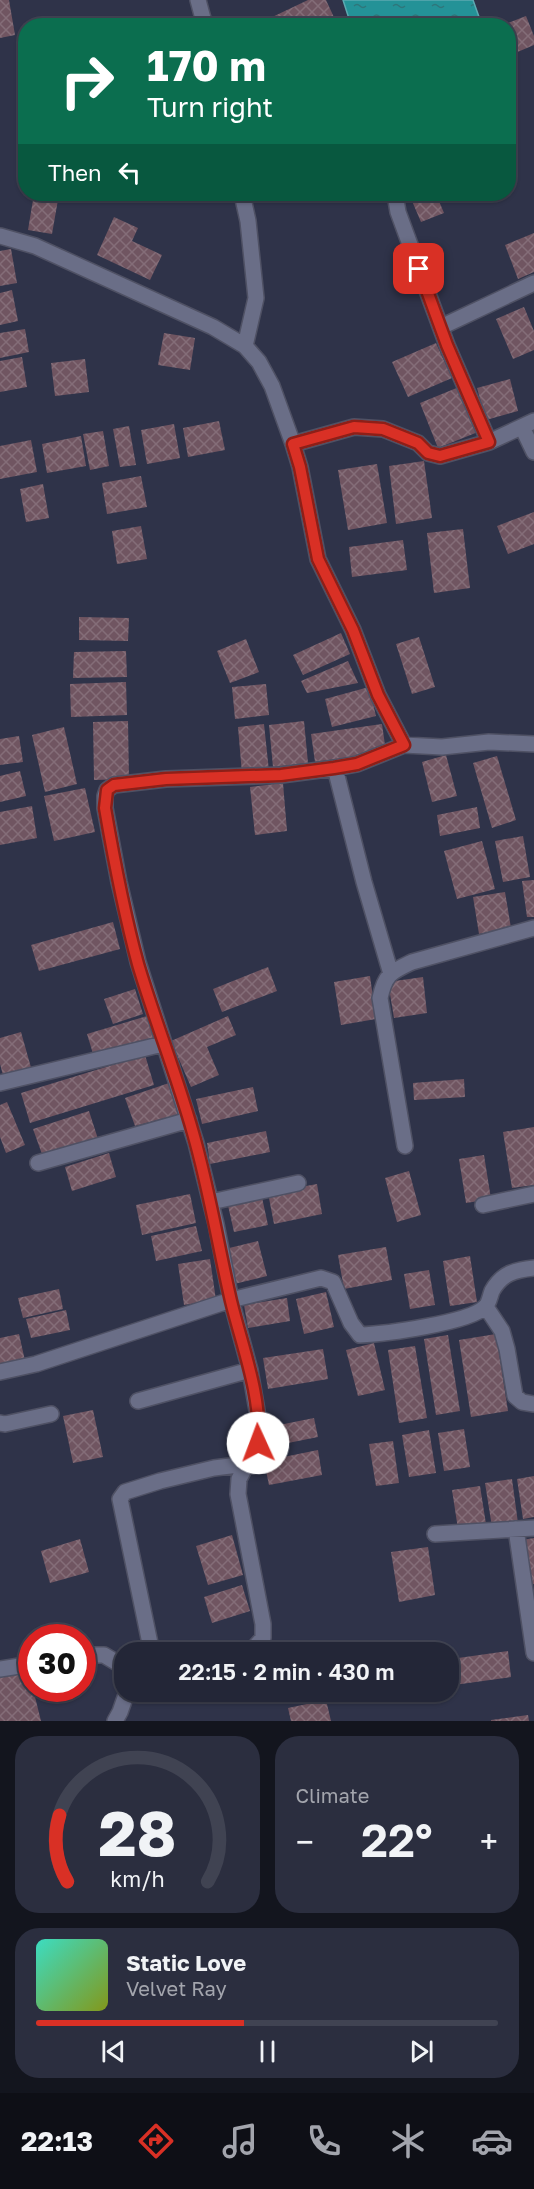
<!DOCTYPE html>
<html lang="en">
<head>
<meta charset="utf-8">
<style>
  body { margin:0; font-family:"Golos Text",sans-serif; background:#2b2e3f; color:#f1f3f6; height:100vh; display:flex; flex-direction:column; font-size:22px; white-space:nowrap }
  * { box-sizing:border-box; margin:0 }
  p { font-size:20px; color:#a3a5ad }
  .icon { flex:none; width:33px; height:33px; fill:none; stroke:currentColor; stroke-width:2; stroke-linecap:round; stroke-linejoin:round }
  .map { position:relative; height:1721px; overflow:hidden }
  .side { display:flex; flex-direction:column; gap:15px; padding:15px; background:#13151e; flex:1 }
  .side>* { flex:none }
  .guide { position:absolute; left:18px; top:18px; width:498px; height:183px; border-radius:24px; box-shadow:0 2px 4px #0004,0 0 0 2px #404352; background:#0b6e4f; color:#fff; overflow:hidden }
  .speed { position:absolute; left:18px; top:1624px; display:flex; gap:12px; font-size:30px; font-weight:700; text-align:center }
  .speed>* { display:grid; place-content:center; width:78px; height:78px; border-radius:50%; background:#232637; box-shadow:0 2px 4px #0004,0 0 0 2px #404352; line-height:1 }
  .speed .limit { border:9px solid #d22; background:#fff; color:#111 }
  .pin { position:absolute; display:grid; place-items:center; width:51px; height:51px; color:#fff; margin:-26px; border-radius:12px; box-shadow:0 3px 9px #0006 }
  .me { position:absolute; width:66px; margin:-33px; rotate:358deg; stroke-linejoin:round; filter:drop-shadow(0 0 4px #0008) }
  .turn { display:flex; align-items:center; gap:21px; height:126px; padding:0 30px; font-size:27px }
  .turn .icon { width:78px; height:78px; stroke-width:2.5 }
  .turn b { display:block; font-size:42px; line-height:51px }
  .then { display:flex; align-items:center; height:57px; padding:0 30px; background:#0003; gap:12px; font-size:22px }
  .big { font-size:45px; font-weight:600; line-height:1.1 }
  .side .tile { flex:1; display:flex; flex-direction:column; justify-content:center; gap:9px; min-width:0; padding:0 21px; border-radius:24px; background:#2b2e3f }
  .side .dial { align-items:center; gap:0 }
  .dial svg { height:156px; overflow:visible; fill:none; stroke:#404352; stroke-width:7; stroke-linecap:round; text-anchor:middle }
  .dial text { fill:#f1f3f6; stroke:none }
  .song { display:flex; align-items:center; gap:18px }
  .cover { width:72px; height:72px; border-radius:9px; background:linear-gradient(135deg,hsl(170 70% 55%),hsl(70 70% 35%)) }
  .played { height:6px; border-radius:3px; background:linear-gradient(90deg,#d93025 45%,#404352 45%) }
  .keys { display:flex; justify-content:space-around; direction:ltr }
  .heat { display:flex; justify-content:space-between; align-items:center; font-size:33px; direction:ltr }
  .side .tiles { flex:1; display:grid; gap:15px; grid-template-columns:1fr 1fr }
  .tile:last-child { grid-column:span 2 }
  .trip { position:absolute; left:114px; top:1642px; width:345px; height:60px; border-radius:24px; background:#232637; box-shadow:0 2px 4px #0004,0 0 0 2px #404352; font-weight:600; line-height:60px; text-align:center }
  .tabs { display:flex; height:96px; justify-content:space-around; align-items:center; background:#0e0f16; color:#a3a5ad }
  .tabs .icon { width:42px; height:42px }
  .tabs .on { color:#d93025 }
  .tabs b { font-size:27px; color:#f1f3f6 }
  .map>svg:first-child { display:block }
  .water { fill:url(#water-ripples); stroke:#5ca9b1; stroke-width:1.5 }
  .building { fill:url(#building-cross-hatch) }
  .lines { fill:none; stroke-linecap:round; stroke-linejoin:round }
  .minor-casing { stroke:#4f5164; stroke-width:18 }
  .minor { stroke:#6a6e87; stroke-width:15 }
  .route-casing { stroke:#8d1f18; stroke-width:15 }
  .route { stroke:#d93025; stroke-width:10 }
</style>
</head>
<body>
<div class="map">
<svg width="534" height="1721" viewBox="0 0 534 1721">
  <defs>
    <pattern id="water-ripples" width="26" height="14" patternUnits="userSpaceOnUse" patternTransform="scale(1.5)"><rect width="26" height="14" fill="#249297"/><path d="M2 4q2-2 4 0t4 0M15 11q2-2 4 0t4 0" fill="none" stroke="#2e767b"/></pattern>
    <pattern id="building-cross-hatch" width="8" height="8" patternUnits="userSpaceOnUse" patternTransform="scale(1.5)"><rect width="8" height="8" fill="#705561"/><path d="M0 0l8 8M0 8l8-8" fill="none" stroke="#846d78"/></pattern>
  </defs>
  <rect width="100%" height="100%" fill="#2f3349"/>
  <path class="water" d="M343 0H473L479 17 463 25H351Z"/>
  <path class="building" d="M0 0H9L15 35 0 38Z
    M308 0H326L338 26H268L266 20Z
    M526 16 534 36V45L508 56V26L503 25Z
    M34 194H59L52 234 28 230Z
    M409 194H436L444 213 421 222Z
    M114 217 138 228 132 241 162 255 150 280 97 255Z
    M534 233V272L518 279 505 245Z
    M11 249 17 283 0 286V251Z
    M12 290 18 321 0 325V293Z
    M524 307 534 331V350L513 359 496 319Z
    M25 329 29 352 0 358V333Z
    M164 333 195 338 190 370 158 365Z
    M436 343 452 378 408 397 392 362Z
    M22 357 27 387 0 392V361Z
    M85 359 89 392 55 396 51 363Z
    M510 379 518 411 486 420 477 388Z
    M459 387 478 432 438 448 420 403Z
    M219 421 225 450 188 457 183 428Z
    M174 424 180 458 147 464 141 430Z
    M129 426 136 465 120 467 113 429Z
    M103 431 109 466 90 470 83 434Z
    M81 436 86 466 47 473 42 444Z
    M31 440 37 472 0 479V446Z
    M424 461 432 518 396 524 389 466Z
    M377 464 387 523 348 530 338 470Z
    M141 476 147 507 107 514 102 483Z
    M43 484 49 518 26 522 20 489Z
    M534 512V544L508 554 497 526Z
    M141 526 147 559 117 564 112 531Z
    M463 529 470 588 434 593 427 533Z
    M403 540 407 570 352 577 349 547Z
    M79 617 129 618 128 641 79 640Z
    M341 633 350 654 303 675 293 655Z
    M419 637 435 687 412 694 396 644Z
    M246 639 259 672 230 683 217 651Z
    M126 651 127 677 73 678 74 652Z
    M348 661 358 683 307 693 301 681Z
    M126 682 127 715 71 717 70 684Z
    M266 684 269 715 235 719 232 687Z
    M369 687 376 716 332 727 325 699Z
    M128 721 129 779 94 780 93 722Z
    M304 721 308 763 273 767 269 725Z
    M264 724 269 771 242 774 238 727Z
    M382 724 386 752 315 762 311 734Z
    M64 727 77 784 45 792 32 735Z
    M19 736 23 762 0 765V739Z
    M446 755 457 796 432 802 422 762Z
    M497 756 516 820 492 828 473 763Z
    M20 771 26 796 0 802V776Z
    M283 783 287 831 255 835 250 787Z
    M85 788 95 832 54 841 44 796Z
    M32 806 37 838 0 845V812Z
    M477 807 480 828 440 836 437 815Z
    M523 836 530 877 503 882 495 841Z
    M482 841 495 889 457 899 444 851Z
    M534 880V917H527L522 881Z
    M505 892 511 928 479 934 473 897Z
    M113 922 120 949 39 971 31 945Z
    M268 967 277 991 222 1012 213 989Z
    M370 976 376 1019 341 1025 334 982Z
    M423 977 427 1013 394 1018 388 982Z
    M135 989 143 1014 113 1024 104 999Z
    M147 1016 154 1039 94 1057 87 1034Z
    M228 1016 236 1035 207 1047 219 1075 191 1087 171 1041Z
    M21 1032 32 1071 4 1079 0 1064V1038Z
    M145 1055 154 1085 30 1123 21 1093Z
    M464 1079 465 1097 414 1100 413 1083Z
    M169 1083 180 1114 135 1126 125 1098Z
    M253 1087 258 1111 202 1124 196 1099Z
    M7 1102 25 1145 6 1153 0 1137V1105Z
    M89 1111 98 1139 43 1157 33 1129Z
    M534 1127V1185L512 1188 503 1132Z
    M266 1131 270 1152 210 1164 207 1143Z
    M109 1153 116 1177 72 1191 65 1167Z
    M484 1155 491 1199 466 1203 459 1159Z
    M409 1171 421 1215 397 1222 385 1178Z
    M317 1184 322 1214 274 1224 268 1193Z
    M261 1193 268 1225 234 1232 227 1201Z
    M190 1194 196 1223 142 1235 136 1205Z
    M196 1226 202 1251 156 1261 151 1236Z
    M258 1241 267 1276 234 1284 225 1249Z
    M386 1247 392 1280 344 1289 338 1255Z
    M470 1256 477 1302 450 1306 443 1261Z
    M210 1259 216 1300 184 1305 178 1264Z
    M429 1270 435 1305 410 1309 404 1274Z
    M59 1289 63 1309 23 1318 18 1298Z
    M326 1292 334 1327 304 1334 296 1299Z
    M287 1298 290 1321 248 1328 244 1305Z
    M66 1310 70 1330 31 1338 26 1319Z
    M19 1334 26 1365 0 1371V1338Z
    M496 1334 508 1411 471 1417 459 1340Z
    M448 1335 460 1411 436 1415 424 1339Z
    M374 1343 385 1390 358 1396 346 1350Z
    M415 1346 427 1418 399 1423 388 1350Z
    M323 1349 328 1379 268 1389 263 1358Z
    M93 1410 103 1457 73 1463 63 1416Z
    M314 1418 318 1437 283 1444 279 1425Z
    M464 1429 470 1467 444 1471 438 1433Z
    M429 1430 436 1473 409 1477 402 1435Z
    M393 1441 399 1483 376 1486 369 1444Z
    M318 1450 322 1475 269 1485 264 1461Z
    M534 1476V1517L523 1519 517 1479Z
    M512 1479 518 1523 492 1527 485 1483Z
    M480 1486 486 1524 458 1529 452 1490Z
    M232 1535 243 1575 208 1585 196 1546Z
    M534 1538V1584L529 1585 522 1540Z
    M80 1539 89 1572 50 1583 41 1551Z
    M428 1547 435 1595 399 1602 391 1552Z
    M242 1585 250 1611 212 1623 204 1597Z
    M508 1651 511 1677 454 1685 451 1659Z
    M29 1669 32 1689H33L41 1721H0V1675Z
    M326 1700 331 1721H291L288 1708Z
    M528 1715 529 1721H491V1720Z"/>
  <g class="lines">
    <defs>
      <path id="minor" d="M198 0 205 26
        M242 194 248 221 256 298 245 346
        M395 194 398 212 447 345 489 442
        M0 236 35 246 213 327 245 346 259 362 272 386 293 444 300 467 318 559 353 630 378 695 404 745 442 747 489 742 534 744
        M441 327 534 283
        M522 427 534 452
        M293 444 354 427 383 429 418 443 428 453 440 456 489 442 534 421
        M335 768 364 882 391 974
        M0 1083 163 1044
        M405 1146 380 998C385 974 391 972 412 962L534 928
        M38 1163 189 1120
        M211 1202 298 1183
        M483 1205 534 1194
        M486 1307 502 1331 507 1349 515 1396 522 1402 534 1404
        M0 1372 36 1364 231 1300 321 1278 333 1282 351 1323 360 1335C384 1334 469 1323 485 1307 489 1304 490 1296 492 1291 502 1273 515 1270 534 1268
        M138 1401 250 1370
        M0 1423 5 1424 51 1414
        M516 1529 534 1653
        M435 1534 534 1528
        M152 1653 120 1499 125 1492 160 1481 214 1468 246 1464
        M245 1653 254 1648 263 1638V1624L238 1494 239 1479 258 1443 260 1428 250 1370 231 1300 216 1224 196 1143 138 962 119 882 105 808V796L107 790 114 785 166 779 281 775 335 768 357 764 404 745
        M82 1655H104L124 1667
        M0 1669 32 1664
        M115 1721 120 1712 127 1692"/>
    </defs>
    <use href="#minor" class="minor-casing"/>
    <use href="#minor" class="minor"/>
  </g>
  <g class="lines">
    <defs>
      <path id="route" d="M258 1443C262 1397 242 1346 231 1301 218 1245 209 1188 193 1133 177 1076 155 1021 138 964 124 913 114 860 105 808L107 790 114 785 166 779 281 775 334 768 357 764 404 745 378 695 353 630 318 559 300 467 293 444 354 427 383 429 418 443 428 453 440 456 489 442 447 345 419 269"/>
    </defs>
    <use href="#route" class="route-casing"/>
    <use href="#route" class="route"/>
  </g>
</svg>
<div class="speed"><div class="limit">30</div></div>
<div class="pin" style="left:419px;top:269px;background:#d93025"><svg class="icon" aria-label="arrive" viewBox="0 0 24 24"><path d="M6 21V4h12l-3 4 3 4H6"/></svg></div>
<svg class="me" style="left:258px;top:1443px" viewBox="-20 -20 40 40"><circle r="19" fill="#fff"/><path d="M0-13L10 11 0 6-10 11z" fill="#d93025"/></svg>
<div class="trip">22:15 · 2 min · 430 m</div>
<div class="guide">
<div class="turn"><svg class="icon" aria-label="right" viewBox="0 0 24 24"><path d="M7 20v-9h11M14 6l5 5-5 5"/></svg><div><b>170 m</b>Turn right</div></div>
<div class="then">Then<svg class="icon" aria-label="left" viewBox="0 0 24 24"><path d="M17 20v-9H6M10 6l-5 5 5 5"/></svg></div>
</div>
</div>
<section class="side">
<div class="tiles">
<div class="tile dial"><svg viewBox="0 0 100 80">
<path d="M14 69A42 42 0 1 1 86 69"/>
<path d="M14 69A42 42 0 0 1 10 35" stroke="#d93025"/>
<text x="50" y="56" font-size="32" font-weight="700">28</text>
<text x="50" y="72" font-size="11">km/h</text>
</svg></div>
<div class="tile"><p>Climate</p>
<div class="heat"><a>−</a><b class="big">22°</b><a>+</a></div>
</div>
<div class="tile">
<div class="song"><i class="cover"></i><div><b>Static Love</b><p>Velvet Ray</p></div></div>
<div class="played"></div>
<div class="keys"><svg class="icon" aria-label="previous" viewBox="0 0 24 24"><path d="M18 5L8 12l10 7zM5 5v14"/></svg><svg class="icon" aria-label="pause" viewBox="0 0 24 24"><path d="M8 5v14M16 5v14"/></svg><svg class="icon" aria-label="next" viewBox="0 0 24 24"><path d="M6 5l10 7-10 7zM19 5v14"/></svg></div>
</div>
</div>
</section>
<nav class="tabs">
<b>22:13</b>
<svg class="icon on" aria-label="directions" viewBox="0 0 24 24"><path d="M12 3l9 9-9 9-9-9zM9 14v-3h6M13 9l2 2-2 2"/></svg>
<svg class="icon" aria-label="music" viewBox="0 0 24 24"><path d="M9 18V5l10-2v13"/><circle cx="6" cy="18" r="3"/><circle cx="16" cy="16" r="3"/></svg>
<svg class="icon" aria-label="phone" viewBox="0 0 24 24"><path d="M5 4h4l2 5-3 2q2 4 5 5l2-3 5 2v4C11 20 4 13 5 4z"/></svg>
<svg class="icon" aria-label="climate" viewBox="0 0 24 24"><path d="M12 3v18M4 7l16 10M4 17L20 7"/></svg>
<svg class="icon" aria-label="car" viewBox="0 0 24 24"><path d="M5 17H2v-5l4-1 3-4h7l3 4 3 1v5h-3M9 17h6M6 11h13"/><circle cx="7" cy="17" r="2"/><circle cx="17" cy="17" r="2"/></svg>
</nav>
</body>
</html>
